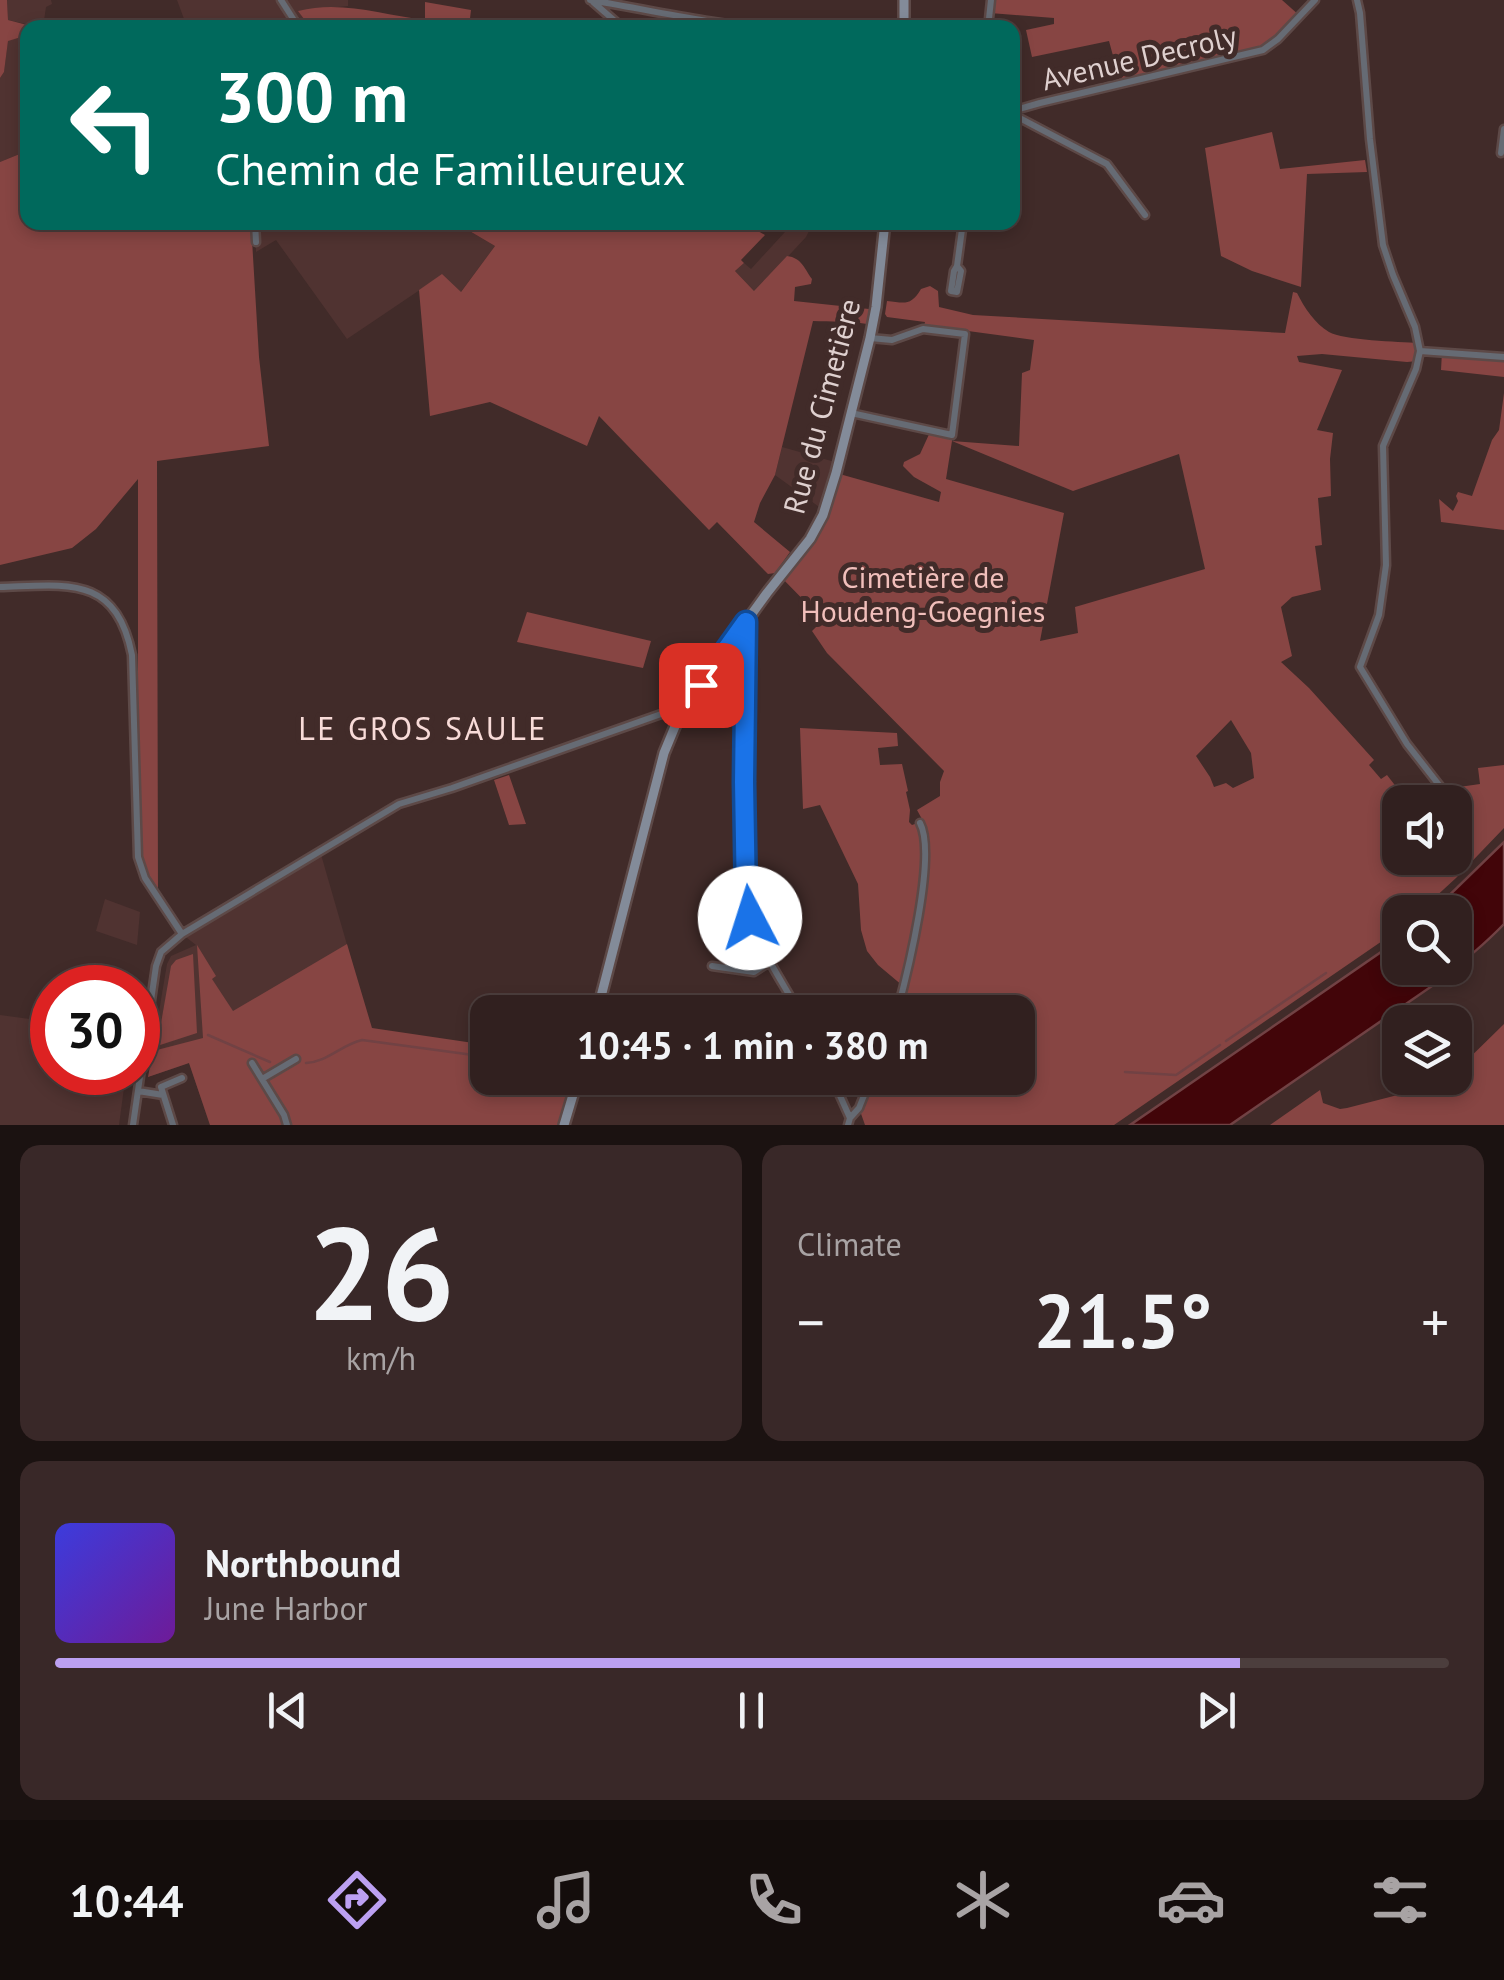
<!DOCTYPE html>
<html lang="en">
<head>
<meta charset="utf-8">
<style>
  body { margin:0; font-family:"PT Sans",sans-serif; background:#392828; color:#f1f3f6; height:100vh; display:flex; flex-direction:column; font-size:38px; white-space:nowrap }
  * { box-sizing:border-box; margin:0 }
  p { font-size:32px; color:#a8a3a4 }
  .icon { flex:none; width:55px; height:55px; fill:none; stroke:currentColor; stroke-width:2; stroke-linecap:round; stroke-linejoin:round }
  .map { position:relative; height:1125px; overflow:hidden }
  .details { display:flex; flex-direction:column; gap:20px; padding:20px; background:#1b1211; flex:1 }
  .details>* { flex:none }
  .guide { position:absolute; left:20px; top:20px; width:1000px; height:210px; border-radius:20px; box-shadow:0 5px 15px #0003,0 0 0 2px #4c3e3d; background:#00695c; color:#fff; overflow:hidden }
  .buttons { position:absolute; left:1382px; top:785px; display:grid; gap:20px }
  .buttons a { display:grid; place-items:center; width:90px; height:90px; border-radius:20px; background:#31201f; box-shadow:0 5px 15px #0003,0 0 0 2px #4c3e3d; font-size:50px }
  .speed { position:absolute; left:30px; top:965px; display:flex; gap:20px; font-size:50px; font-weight:700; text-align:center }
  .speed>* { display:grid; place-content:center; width:130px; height:130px; border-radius:50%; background:#31201f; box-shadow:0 5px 15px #0003,0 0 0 2px #4c3e3d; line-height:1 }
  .speed .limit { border:15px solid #d22; background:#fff; color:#111 }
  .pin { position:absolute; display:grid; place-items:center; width:85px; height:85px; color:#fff; margin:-42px; border-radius:20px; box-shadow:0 5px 15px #0006 }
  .me { position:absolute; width:110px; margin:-55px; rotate:355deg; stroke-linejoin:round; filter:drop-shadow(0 0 8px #0008) }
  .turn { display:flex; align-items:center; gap:35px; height:210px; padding:0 30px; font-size:45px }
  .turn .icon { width:130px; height:130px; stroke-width:2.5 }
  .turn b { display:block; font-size:70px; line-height:85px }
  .big { font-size:75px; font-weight:700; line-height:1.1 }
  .details .tile { flex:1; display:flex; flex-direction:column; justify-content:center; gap:15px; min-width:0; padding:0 35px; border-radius:20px; background:#392828 }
  .details .dial { align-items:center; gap:0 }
  .dial b { font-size:130px; line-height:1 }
  .song { display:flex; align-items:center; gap:30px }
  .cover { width:120px; height:120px; border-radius:15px; background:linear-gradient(135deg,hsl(240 70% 55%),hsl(280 70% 35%)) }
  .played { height:10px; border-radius:5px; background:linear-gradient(90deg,#bca0f2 85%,#4c3e3d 85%) }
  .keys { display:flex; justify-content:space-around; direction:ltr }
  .heat { display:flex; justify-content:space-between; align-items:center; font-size:55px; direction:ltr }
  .details .tiles { flex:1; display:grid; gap:20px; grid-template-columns:1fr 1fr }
  .tile:last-child { grid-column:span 2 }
  .trip { position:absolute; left:470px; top:995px; width:565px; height:100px; border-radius:20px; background:#31201f; box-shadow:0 5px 15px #0003,0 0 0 2px #4c3e3d; font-weight:700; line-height:100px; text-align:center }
  .tab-bar { display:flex; height:160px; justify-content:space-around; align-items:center; background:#140d0c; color:#a8a3a4 }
  .tab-bar .icon { width:70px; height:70px }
  .tab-bar .active { color:#bca0f2 }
  .tab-bar b { font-size:45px; color:#f1f3f6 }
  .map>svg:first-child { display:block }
  .built { fill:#503331 }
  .green { fill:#874543; fill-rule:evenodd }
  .water { fill:#420509; stroke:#714244; stroke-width:2.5 }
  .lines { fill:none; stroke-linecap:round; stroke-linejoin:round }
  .stream { stroke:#714244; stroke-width:2.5 }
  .street-casing { stroke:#5d4947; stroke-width:11 }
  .secondary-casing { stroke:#5d4947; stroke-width:14 }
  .street { stroke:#666b74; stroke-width:6 }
  .secondary { stroke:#838b99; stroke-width:9 }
  .route-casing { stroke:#114b97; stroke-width:25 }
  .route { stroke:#1a73e8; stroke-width:18 }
  .labels { text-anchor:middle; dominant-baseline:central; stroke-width:10; stroke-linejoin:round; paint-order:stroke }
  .street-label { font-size:30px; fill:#dfd0cf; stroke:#412b29 }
  .park-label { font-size:30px; fill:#f1bfbb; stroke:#412b29 }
  .neighbourhood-label { font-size:32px; letter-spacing:2.5px; fill:#f8dbd8; stroke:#412b29 }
</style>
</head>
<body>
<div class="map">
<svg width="1504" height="1125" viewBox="0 0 1504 1125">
  <rect width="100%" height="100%" fill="#412b29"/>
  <path class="built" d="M7 0H51L52 4 46 7 43 27H30V25L8 20Z
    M177 0H348V6L299 11 310 28 187 27Z
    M27 32V151L0 162V78L4 72 8 40 18 38Z
    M255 223H456L495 246 460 293 442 275 347 339 276 240 256 252Z
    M777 223H813L806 237 755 292 735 271 744 263 751 269 785 232Z
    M782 447 835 462 822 509 775 475Z
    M320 851 371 1028 488 1078 210 1125 189 1063 148 1077 167 964 171 956 196 945 182 934Z
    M105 899 140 912 137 945 96 931Z
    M0 1015 52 1022V1072L126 1073 119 1125H0Z"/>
  <path class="green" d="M0 0H7L8 20 31 26 28 28 27 32 18 38 8 41 4 72 0 78Z
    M991 0H1282L1300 16 1273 44 1121 85 1109 41 1032 57 1026 30 1054 24V18L990 13Z
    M425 2 471 10 469 27H310L298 11C342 0 381 15 425 20Z
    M1272 132 1280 169 1365 160 1367 172 1307 174 1301 287 1252 271 1221 256 1205 148Z
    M27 151 28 222 251 223 259 357 269 446 157 461 158 900 138 857V479L96 529 72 548 0 565V162Z
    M744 223 765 235 741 260 744 263 735 271 754 291 787 256C802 258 804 268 812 279L811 284 795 287 794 301 869 309 867 324C849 321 831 322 813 321L775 475 760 503 754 522 790 552 775 573 768 574 717 522 709 530 599 416 587 446 490 402 430 416 419 290 442 274 461 292 495 246 456 223Z
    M930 286 938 291 939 307 973 315 1285 333 1293 292 1297 293C1304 307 1315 324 1329 332 1343 340 1399 342 1418 343V361L1407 362 1322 354 1297 356 1299 362 1342 370 1317 430 1333 433 1330 459 1331 496 1318 498 1322 545 1315 546 1321 590 1292 597 1281 607 1292 656 1281 662 1309 688 1374 760 1369 765 1381 779 1387 775 1408 802H1400V858H1455V802H1436L1452 788 1480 784 1478 768 1504 765V828L1456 878 1419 912H1400V928L1388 937 1114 1125H865L859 1108 871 1078H1018V1012H897L903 986 878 965 867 951 861 930 858 884 820 805 803 809 800 728 897 733 898 746 878 748 880 765 902 764 908 791 906 792 910 810 909 822 912 825 923 821 917 810 940 796V782L944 771 827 653 812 631 823 620 780 576 810 539 836 473 939 502 941 492 914 477 903 466 904 462 920 454 931 430 952 435V441L1019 446 1022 373 1030 370 1034 340 968 331 965 334 923 329 925 322 887 317 885 314 887 301C905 303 911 306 921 289ZM952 441 1073 491 1179 454 1205 569 1075 607 1078 633 1040 641 1064 513 946 479ZM1231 720 1251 753 1254 778 1233 788 1226 783 1214 787 1210 777 1196 756Z
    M1442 352 1504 357V377L1441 370Z
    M1504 393V530L1441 522 1439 499 1453 511 1458 501 1456 496 1458 492 1472 496 1492 440 1499 430Z
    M527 612 651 641 643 668 517 642Z
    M509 775 526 824 509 825 494 780Z
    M347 944 372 1028 487 1045 488 1078H578L564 1125H210L189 1063 148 1077 153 1051 203 1038 197 945 216 976 212 979 233 1011Z
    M193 954 197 1033 157 1046 171 966 176 960Z
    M1504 1024V1125H1270L1320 1090 1323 1103 1340 1109 1347 1108 1421 1089 1444 1078H1455V1072Z"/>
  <path class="water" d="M1504 842V924C1482 947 1457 967 1432 986L1230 1125H1130L1400 939V968H1455V912H1432Z"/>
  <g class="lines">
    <path class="stream" d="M208 1035 270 1062
      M1226 1041 1326 973
      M306 1063C327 1062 341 1045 362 1040L488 1057
      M1125 1072 1176 1075 1220 1045"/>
    <defs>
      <path id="street" d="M281 0 299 28
        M590 0C650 10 709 24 769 28
        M1357 0 1360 13 1370 139 1383 245 1393 275 1415 327 1420 351 1416 369 1383 446 1386 565 1379 615 1360 667 1407 744 1443 790
        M593 2 623 28
        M988 28 991 0
        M1012 111 1040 103 1263 50 1278 39 1315 0
        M1012 114 1107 164 1145 215
        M1501 153 1504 129
        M255 222 256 242
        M957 266 961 271 957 292 951 291 954 271 957 266 963 222
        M1420 351 1504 357
        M851 413 952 435 965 334 923 329 892 340 870 338
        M0 587C66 585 116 574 132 655L138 857 145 878 182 934
        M746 623 744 782 747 900C752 940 780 977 799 1012
        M712 966 754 972 771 961
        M897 1012C907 975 937 855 920 823
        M252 1063 284 1115 287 1125
        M832 1078 850 1118 848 1125
        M262 1079 296 1059
        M138 1091 163 1095
        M850 1118 859 1108 871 1078
        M133 1125 156 966 161 952 182 934 399 804 452 788 664 713 681 712
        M173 1125 161 1087 182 1078"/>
      <path id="secondary" d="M904 28V0
        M597 1012 664 753 681 712 767 593 810 539 823 515 836 473 870 338 876 307 885 222
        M564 1125 578 1078"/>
    </defs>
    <use href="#street" class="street-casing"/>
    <use href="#secondary" class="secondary-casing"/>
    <use href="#street" class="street"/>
    <use href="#secondary" class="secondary"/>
  </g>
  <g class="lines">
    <defs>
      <path id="route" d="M701 685 746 622 744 782 746 900 750 918"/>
    </defs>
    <use href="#route" class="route-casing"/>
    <use href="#route" class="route"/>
  </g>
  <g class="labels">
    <g class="street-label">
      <text transform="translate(1139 57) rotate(-13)">Avenue Decroly</text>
      <text transform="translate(821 406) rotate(-75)">Rue du Cimetière</text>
    </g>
    <g class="park-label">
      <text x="923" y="576">Cimetière de<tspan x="923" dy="34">Houdeng-Goegnies</tspan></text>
    </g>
    <g class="neighbourhood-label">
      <text x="423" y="728">LE GROS SAULE</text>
    </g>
  </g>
</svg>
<div class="buttons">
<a><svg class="icon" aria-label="sound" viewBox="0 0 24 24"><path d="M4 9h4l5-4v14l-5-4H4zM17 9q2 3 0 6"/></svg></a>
<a><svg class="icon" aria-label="search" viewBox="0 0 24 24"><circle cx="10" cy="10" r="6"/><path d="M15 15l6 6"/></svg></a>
<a><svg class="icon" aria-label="layers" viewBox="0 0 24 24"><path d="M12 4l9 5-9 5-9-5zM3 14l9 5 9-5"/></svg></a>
</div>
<div class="speed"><div class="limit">30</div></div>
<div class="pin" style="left:701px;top:685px;background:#d93025"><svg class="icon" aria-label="arrive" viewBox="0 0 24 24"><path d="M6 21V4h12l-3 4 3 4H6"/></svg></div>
<svg class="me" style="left:750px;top:918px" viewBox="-20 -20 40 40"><circle r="19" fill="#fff"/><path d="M0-13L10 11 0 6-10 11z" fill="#1a73e8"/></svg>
<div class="trip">10:45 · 1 min · 380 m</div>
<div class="guide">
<div class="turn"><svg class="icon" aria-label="left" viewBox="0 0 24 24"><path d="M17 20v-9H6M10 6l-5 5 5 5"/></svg><div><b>300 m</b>Chemin de Familleureux</div></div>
</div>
</div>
<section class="details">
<div class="tiles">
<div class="tile dial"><b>26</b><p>km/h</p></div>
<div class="tile"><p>Climate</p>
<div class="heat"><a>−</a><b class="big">21.5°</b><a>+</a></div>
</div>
<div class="tile">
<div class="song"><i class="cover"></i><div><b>Northbound</b><p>June Harbor</p></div></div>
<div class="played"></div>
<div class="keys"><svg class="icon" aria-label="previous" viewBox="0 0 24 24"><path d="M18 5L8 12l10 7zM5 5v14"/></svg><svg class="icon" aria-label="pause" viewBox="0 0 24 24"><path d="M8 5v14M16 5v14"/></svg><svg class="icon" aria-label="next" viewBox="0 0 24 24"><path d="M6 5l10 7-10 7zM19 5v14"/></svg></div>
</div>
</div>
</section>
<nav class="tab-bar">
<b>10:44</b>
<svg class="icon active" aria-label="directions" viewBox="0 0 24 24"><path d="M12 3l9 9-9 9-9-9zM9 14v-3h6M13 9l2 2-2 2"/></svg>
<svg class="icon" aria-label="music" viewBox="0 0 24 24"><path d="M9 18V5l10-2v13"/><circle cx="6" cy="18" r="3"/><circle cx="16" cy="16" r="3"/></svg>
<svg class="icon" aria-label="phone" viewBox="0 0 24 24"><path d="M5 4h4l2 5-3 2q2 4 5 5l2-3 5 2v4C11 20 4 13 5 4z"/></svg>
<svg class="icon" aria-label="climate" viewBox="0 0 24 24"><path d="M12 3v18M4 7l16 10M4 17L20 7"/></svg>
<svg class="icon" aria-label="car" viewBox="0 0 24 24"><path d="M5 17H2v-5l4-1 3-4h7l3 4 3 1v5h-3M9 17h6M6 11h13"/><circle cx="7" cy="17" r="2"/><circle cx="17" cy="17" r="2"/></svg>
<svg class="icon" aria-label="filters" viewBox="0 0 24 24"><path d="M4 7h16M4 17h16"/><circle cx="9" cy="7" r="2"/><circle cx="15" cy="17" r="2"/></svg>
</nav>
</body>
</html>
